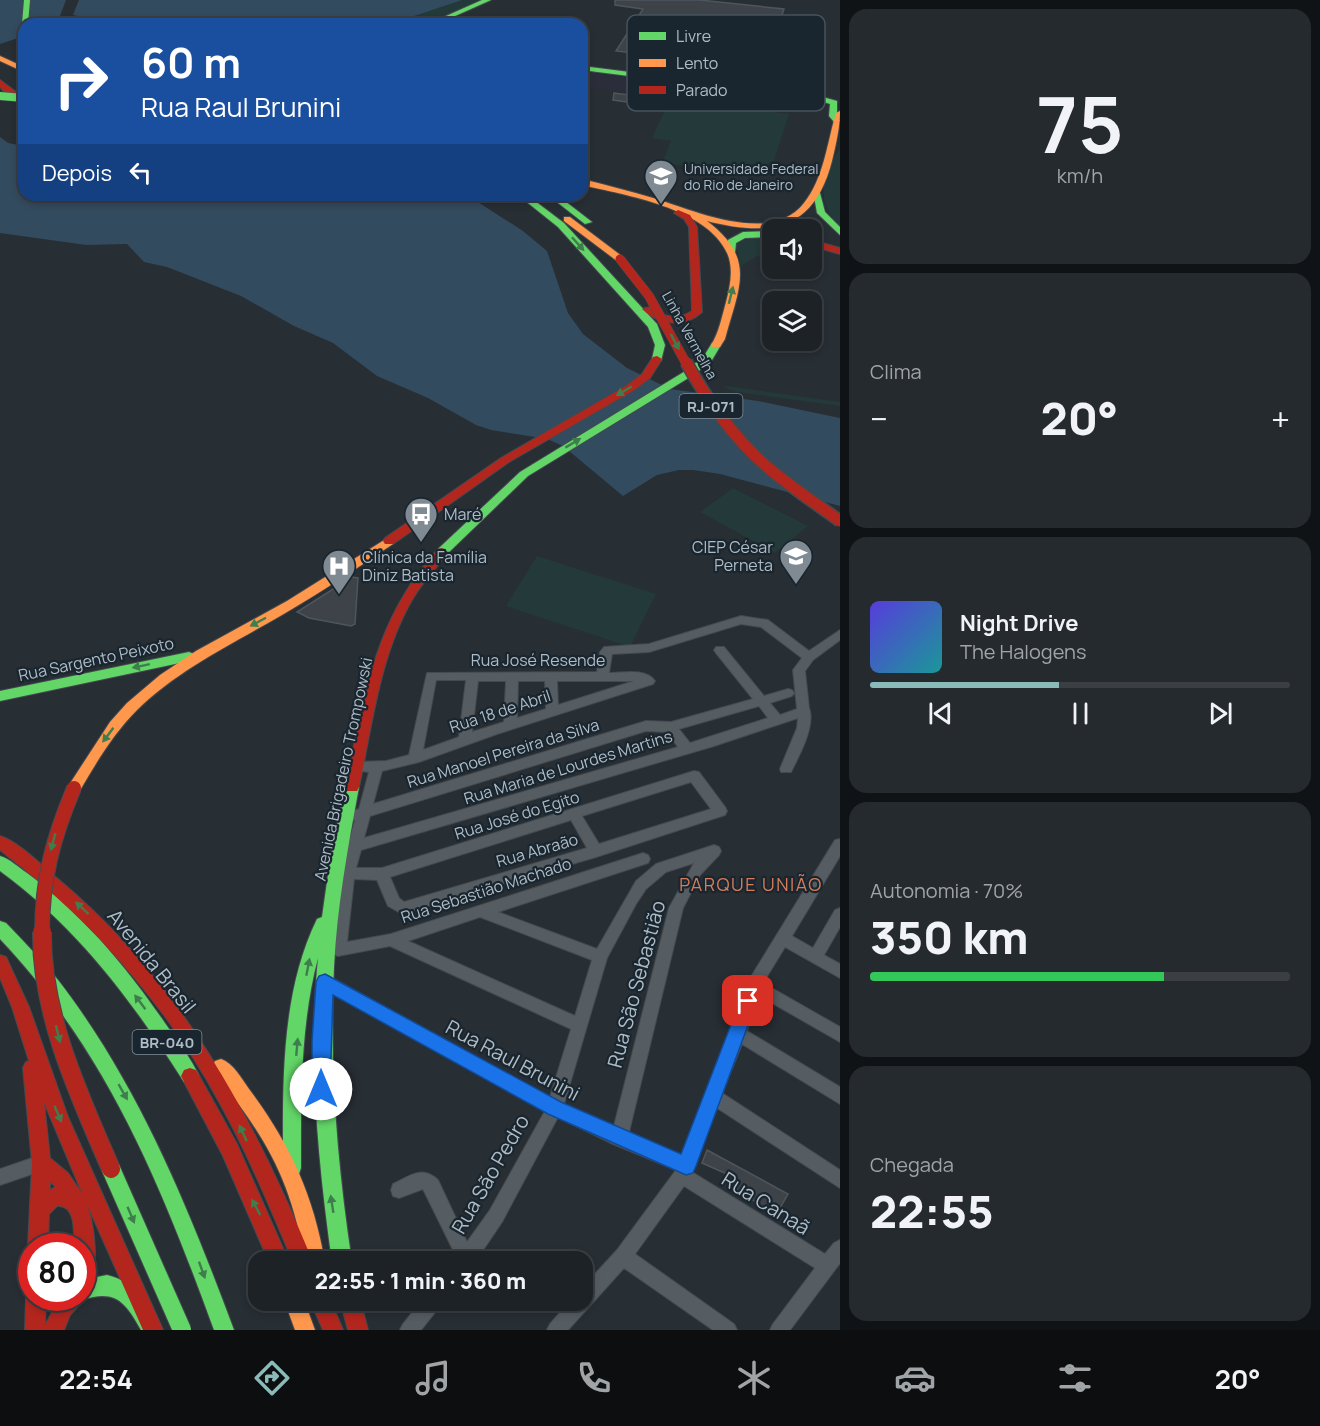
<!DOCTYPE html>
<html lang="pt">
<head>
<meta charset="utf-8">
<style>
  body { margin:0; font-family:Manrope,sans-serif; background:#252a2f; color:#f1f3f6; height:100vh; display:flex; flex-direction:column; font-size:22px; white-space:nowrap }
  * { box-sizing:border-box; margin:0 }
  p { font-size:20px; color:#a0a4a7 }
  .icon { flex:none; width:33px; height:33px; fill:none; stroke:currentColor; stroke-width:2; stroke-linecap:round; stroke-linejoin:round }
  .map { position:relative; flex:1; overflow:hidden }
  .sheet { display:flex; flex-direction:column; gap:9px; padding:9px; background:#101315; width:480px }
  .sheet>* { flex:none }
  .guide { position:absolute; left:18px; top:18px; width:570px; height:183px; border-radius:18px; box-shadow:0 3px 9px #0003,0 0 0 2px #3b3f44; background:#1a4fa0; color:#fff; overflow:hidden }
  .tools { position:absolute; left:762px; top:219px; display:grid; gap:12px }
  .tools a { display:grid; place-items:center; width:60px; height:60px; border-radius:12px; background:#1d2227; box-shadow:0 3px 9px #0003,0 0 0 2px #3b3f44; font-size:30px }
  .speed { position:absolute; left:18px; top:1233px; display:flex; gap:12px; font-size:30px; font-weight:700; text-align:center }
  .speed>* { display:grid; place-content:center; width:78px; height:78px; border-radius:50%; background:#1d2227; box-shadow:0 3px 9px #0003,0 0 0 2px #3b3f44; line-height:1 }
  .speed .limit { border:9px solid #d22; background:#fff; color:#111 }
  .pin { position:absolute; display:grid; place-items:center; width:51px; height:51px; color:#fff; margin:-26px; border-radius:12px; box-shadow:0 3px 9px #0006 }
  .me { position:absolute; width:66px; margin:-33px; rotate:0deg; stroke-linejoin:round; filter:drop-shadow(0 0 4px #0008) }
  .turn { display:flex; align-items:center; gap:21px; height:126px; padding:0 24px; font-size:27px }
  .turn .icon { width:78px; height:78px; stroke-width:2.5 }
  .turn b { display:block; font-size:42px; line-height:51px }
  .then { display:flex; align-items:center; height:57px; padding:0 24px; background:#0003; gap:12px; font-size:22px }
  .big { font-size:45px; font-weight:800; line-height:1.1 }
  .sheet .widget { flex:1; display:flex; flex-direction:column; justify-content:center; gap:9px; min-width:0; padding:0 21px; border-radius:18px; background:#252a2f }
  .sheet .dial { align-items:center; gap:0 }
  .dial b { font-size:78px; line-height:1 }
  .song { display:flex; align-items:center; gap:18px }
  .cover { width:72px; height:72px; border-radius:9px; background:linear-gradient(135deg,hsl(250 70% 55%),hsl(180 70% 35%)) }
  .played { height:6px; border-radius:3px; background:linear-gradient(90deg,#8bbbb9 45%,#3b3f44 45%) }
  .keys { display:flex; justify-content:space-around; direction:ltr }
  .heat { display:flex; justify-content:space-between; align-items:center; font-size:33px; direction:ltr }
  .charge { height:9px; border-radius:4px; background:linear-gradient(90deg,#34c759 70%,#3b3f44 0) }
  .trip { position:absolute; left:248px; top:1251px; width:345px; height:60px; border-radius:18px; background:#1d2227; box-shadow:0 3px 9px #0003,0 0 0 2px #3b3f44; font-weight:800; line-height:60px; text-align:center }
  .menu { display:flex; height:96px; justify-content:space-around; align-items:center; background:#0c0e10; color:#a0a4a7 }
  .menu .icon { width:42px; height:42px }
  .menu .selected { color:#8bbbb9 }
  .menu b { font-size:27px; color:#f1f3f6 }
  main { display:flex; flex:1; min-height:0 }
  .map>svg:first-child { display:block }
  .medical { fill:#2b2d3a }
  .green { fill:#243939 }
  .water { fill:#334b5e }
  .pier { fill:#272e34 }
  .building { fill:#3d4349; stroke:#4e565c; stroke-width:1.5 }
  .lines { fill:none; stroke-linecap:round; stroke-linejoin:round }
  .street-casing { stroke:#444a4f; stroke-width:2 }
  .fast-casing { stroke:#444a4f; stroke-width:2 }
  .slow-casing { stroke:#444a4f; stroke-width:2 }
  .jam-casing { stroke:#444a4f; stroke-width:2 }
  .street { fill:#565d62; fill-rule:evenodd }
  .fast { fill:#63d668; fill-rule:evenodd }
  .slow { fill:#ff974d; fill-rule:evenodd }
  .jam { fill:#b3261e; fill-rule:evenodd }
  .fast-bridge-far1-casing { stroke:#434a4f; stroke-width:9; stroke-linecap:butt }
  .fast-bridge-casing { stroke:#434a4f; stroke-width:20; stroke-linecap:butt }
  .jam-bridge-far3-casing { stroke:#434a4f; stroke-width:10; stroke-linecap:butt }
  .jam-bridge-far2-casing { stroke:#434a4f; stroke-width:14; stroke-linecap:butt }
  .jam-bridge-far1-casing { stroke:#434a4f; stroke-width:16; stroke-linecap:butt }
  .jam-bridge-casing { stroke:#434a4f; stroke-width:20; stroke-linecap:butt }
  .fast-bridge-far1 { stroke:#63d668; stroke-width:8 }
  .fast-bridge { stroke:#63d668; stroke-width:18 }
  .jam-bridge-far3 { stroke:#b3261e; stroke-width:9 }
  .jam-bridge-far2 { stroke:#b3261e; stroke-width:11 }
  .jam-bridge-far1 { stroke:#b3261e; stroke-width:14 }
  .jam-bridge { stroke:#b3261e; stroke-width:18 }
  .oneway { fill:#3e7e4c }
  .route { fill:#1a73e8; stroke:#114b97; stroke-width:1.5 }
  .labels { text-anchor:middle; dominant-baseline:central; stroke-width:4.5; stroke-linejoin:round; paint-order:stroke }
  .far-poi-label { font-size:14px; fill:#afbcc6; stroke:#1a262f; text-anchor:start }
  .far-street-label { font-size:14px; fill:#afbcc6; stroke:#1a262f }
  .shield { fill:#1a262f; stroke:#828f99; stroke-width:1.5 }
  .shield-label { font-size:15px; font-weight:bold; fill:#afbcc6 }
  .poi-label { font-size:16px; fill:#afbcc6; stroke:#1a262f; text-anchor:start }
  .street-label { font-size:16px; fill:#afbcc6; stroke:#1a262f }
  .neighbourhood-label { font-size:18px; letter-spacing:1.5px; fill:#d77c5a; stroke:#1a262f }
  .near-street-label { font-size:20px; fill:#afbcc6; stroke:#1a262f }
  .key { fill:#1a262f; stroke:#47535c; stroke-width:1.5 }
  .key-label { font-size:16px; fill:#afbcc6 }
</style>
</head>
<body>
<main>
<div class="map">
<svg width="840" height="1330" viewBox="0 0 840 1330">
  <rect width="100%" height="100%" fill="#272e34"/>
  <path class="medical" d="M582 72 651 81 643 95 582 87Z"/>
  <path class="green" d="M457 0H478L466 7 424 24H394L410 18 417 12Z
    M670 99 789 114 774 161 746 174 662 163 671 141 652 138Z
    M840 149V227C816 202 820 175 840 149Z
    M765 236 772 237V252L757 256 741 266 735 241Z
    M727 386 840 402V406L737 392 722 387Z
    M733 488 808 526 775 553 700 512Z
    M537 556 656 594 630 647 506 606Z"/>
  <path class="water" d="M0 0H462L390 24H24V36L0 44Z
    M0 137 8 143 24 146V195H467L523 231 547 251 568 313 583 334 627 368 670 389 758 401 840 418V506L720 474 693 470H679L657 475 623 496 563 446 547 439 491 430 476 425 428 398 377 376 333 343 294 326 241 296 167 267 144 262 127 244 86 245 0 233Z"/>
  <path class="pier" d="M66 0H79L73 15 78 16 77 19H72L71 24H57L58 20H53L54 16H60Z"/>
  <path class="building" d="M615 0H700L784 9 781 18 812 22 796 63 755 58 751 68 616 51 643 9 615 5Z
    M614 93 653 98 648 105 613 100Z
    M352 577 358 578 355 624 351 626 309 618 297 612Z
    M707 1150 788 1194 776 1215 734 1188 736 1178 702 1163Z"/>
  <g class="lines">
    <defs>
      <path id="street" d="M741 616 768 620 809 651 840 630V640L813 660 805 671 809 708C816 725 799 756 791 772H781L780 769 797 728 798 718 714 746 361 850 356 868H382L694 771 699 772 725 807 727 811 725 815 596 857 402 914 388 906 377 880 354 879 347 942 391 934 643 853 648 855 650 859 648 863 498 912 597 949 636 881 656 864 714 845 719 847 721 851 719 855 700 875 683 908 629 1132 681 1156 730 1034 749 980 835 840 840 839V856L792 936 813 948 835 910 840 908V927L824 955 840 964V978L785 947 763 983 840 1027V1042L758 995 747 1031 840 1087V1104L742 1044 722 1093 840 1170V1188L717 1108 692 1172 825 1254 834 1243 840 1240V1263L790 1330H770L773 1324 815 1268 684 1186 635 1254 734 1324 737 1330H713L624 1268 568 1330H547L550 1324 571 1300H582V1288L617 1250 676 1170 613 1144 558 1117 502 1222 475 1262H455L457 1258 423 1189 399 1198 393 1196 391 1190 393 1184C410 1176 422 1165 438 1180L467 1242 490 1210 545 1111 320 987 318 982 320 977 325 975 330 977 550 1097 571 1029 390 946 338 956 333 954 331 950 341 873 346 854 339 857 334 855 332 851 334 847 349 842 355 820 346 823 341 822 339 818 341 814 359 809 369 772 352 770 351 767 352 764 357 762 386 761 409 755 427 673 597 672 600 652 604 647 649 644ZM741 624 761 627 802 658 793 670 797 709 780 715 770 703 792 696 794 693 792 690 788 689 764 696 724 647H716L714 650 716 653 753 699 671 722 646 721 373 804 382 771 419 762 497 734 653 684 655 681C646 668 624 673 609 673L612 654 649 652ZM436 680H466L459 737 423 750ZM478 681H506L504 722 472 732ZM518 681H545L546 709 517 718ZM557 681H634L558 705ZM759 706 768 718 690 743 679 729ZM646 731 667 732 678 747 364 838 370 816ZM691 782 711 809 599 844 582 816ZM571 820 587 848 404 902 399 898 390 877ZM694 863 669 908 614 1126 564 1104 607 958 636 904 646 889 666 872ZM480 917 592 960 575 1016 408 941Z
        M41 1155 47 1157 49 1163 47 1169 0 1185V1169Z
        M422 1300H443L440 1306 421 1330H400L403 1324Z"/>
      <path id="fast" d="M24 0H30L28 24 24 26 22 24Z
        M482 0H491L437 24H428Z
        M582 66 819 96 837 101V116L840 121 834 122 829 116 830 104 818 100 582 70Z
        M813 191 820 193 825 212 840 227V235L817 213Z
        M518 195H527L564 223 657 324 665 345 661 361H653L652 359 655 345 648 327 558 227Z
        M548 195H557L592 222 585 224Z
        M772 231V237L745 238 736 243 735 253 727 251 728 240 743 232Z
        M716 342 721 345 712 360 695 374 528 476 446 555H438L436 552 438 549 520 472 687 370 704 356 712 343Z
        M189 652 194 654 196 657 194 660 0 701V691Z
        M352 781 357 783 359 787C348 847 337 906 334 967 329 1066 337 1163 352 1262H332C318 1161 308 1059 318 958 300 1026 301 1098 301 1168L299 1174 292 1177 285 1174 283 1168C283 1085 280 995 317 919L322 917 332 846 345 787 347 783Z
        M0 856C10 859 18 867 27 873 83 914 128 969 167 1026 178 1042 191 1058 199 1076L196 1082 190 1084 184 1082C133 1002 77 927 0 871Z
        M0 921 6 923C24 942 42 960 58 980 139 1085 188 1207 234 1330H214C161 1185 108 1053 0 939Z
        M107 1275C136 1282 151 1304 162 1330H141C125 1302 116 1289 82 1300L76 1298H82V1280Z"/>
      <path id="slow" d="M0 56 24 67V72L0 61Z
        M840 111C840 128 836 144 832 161 814 231 770 237 707 221 757 259 739 287 725 339L720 347H712L711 345C719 333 722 316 726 302 730 287 734 268 727 253 707 208 625 195 582 185V179C606 185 630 191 653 198 693 210 771 246 804 203 824 178 827 143 836 113Z
        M564 217H570L623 257V261H617L564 221Z
        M389 537 395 541 393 544C357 568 320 593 282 615 232 644 179 669 137 710 113 734 96 763 79 792H69L67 788 110 722 127 703 160 675 196 651 287 601Z
        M221 1059C233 1063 242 1079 249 1089 290 1144 313 1194 325 1262H305C291 1179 266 1138 215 1073L212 1067 215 1061Z
        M284 1300H304L315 1330H295Z"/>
      <path id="jam" d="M0 80 24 98V103L6 94 0 87Z
        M678 210 690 215 697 227 702 312C685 328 658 325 642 309L650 307C664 317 677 321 692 311L689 227 684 219 674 213Z
        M812 240 840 248V254L812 246Z
        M657 356 662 359 650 378 634 390 509 462 393 544H385L383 541 385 538 501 458 626 386 642 374 653 357Z
        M442 548 448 552C436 569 422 582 412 600 380 655 372 725 359 787L357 791H347L345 787C365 697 373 621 438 549Z
        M0 836C19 842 42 866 58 879 181 982 253 1116 313 1262H293C270 1207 247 1152 218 1100 165 1002 88 918 0 850Z
        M0 955 6 957 29 1007 68 1117 163 1330H143L87 1204C95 1229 99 1264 89 1289L82 1292V1246H74C74 1232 76 1204 57 1206L49 1214 48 1246H32L31 1253 28 1246 32 1163 23 1068 26 1062 29 1061 12 1007 0 978ZM44 1102 83 1195 68 1173 50 1158ZM50 1182 55 1186V1187L50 1190Z
        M190 1068 196 1070 237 1144 289 1262H269L223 1156 181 1076 184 1070Z
        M32 1290V1298H46L45 1326 59 1298H82L79 1305 70 1315 64 1330H25L26 1298Z
        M310 1300H330L343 1330H323Z
        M340 1300H360L368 1330H348Z"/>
    </defs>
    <use href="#street" class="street-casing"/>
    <use href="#fast" class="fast-casing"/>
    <use href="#slow" class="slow-casing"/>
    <use href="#jam" class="jam-casing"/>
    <use href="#street" class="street"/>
    <use href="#fast" class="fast"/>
    <use href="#slow" class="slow"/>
    <use href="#jam" class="jam"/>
    <defs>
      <path id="fast-bridge-far1" d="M0 96 24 98"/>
      <path id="fast-bridge" d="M111 1169 182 1330"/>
      <path id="jam-bridge-far3" d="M620 259 649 296 686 363"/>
      <path id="jam-bridge-far2" d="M686 362C707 400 731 435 765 465 788 485 815 503 840 521"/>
      <path id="jam-bridge-far1" d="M42 933C42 879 53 838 74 788"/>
      <path id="jam-bridge" d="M42 932C41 1014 79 1095 111 1169"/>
    </defs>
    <use href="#fast-bridge-far1" class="fast-bridge-far1-casing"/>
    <use href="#fast-bridge" class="fast-bridge-casing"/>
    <use href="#jam-bridge-far3" class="jam-bridge-far3-casing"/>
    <use href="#jam-bridge-far2" class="jam-bridge-far2-casing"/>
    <use href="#jam-bridge-far1" class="jam-bridge-far1-casing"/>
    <use href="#jam-bridge" class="jam-bridge-casing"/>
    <use href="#fast-bridge-far1" class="fast-bridge-far1"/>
    <use href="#fast-bridge" class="fast-bridge"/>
    <use href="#jam-bridge-far3" class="jam-bridge-far3"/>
    <use href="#jam-bridge-far2" class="jam-bridge-far2"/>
    <use href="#jam-bridge-far1" class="jam-bridge-far1"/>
    <use href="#jam-bridge" class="jam-bridge"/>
  </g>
  <defs><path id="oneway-solid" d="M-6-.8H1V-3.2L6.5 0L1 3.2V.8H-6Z" transform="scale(1.5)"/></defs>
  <g class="oneway">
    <use href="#oneway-solid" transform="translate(578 244) rotate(48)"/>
    <use href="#oneway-solid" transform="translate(731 295) rotate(-76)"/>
    <use href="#oneway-solid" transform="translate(675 342) rotate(62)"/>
    <use href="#oneway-solid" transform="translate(624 391) rotate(150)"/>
    <use href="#oneway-solid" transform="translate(573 443) rotate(-31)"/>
    <use href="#oneway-solid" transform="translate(258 622) rotate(152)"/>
    <use href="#oneway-solid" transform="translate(141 666) rotate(168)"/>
    <use href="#oneway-solid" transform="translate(108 735) rotate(127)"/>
    <use href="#oneway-solid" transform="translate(53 842) rotate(105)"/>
    <use href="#oneway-solid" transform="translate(82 908) rotate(-137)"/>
    <use href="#oneway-solid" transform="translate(308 967) rotate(-79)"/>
    <use href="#oneway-solid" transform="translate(140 1002) rotate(-127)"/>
    <use href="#oneway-solid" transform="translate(58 1034) rotate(76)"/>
    <use href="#oneway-solid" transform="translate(297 1047) rotate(-85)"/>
    <use href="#oneway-solid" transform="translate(123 1092) rotate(60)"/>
    <use href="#oneway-solid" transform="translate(58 1114) rotate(67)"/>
    <use href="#oneway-solid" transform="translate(243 1133) rotate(-115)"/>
    <use href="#oneway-solid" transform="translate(332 1204) rotate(-99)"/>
    <use href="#oneway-solid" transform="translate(256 1207) rotate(-118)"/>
    <use href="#oneway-solid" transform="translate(131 1215) rotate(67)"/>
    <use href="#oneway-solid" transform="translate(202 1270) rotate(70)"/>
  </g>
  <path class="route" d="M325 974 561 1102 681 1154 742 996 748 994 755 996 757 1001 696 1166 693 1173 686 1175 548 1114 333 995 330 1089 328 1095 321 1098 315 1095 312 1089V1041L316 982 319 976Z"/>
  <defs>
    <symbol id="university-pin" viewBox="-11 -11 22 30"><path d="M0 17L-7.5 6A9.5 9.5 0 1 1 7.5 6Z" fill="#7f8a93" stroke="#1a262f"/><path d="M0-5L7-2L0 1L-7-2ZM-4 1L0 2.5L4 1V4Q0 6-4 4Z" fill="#fff"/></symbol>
    <symbol id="bus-pin" viewBox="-11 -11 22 30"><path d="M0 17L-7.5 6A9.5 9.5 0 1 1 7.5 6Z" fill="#7f8a93" stroke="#1a262f"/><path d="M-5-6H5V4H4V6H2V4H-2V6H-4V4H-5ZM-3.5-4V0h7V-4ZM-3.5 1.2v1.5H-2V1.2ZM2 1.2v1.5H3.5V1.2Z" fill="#fff"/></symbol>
    <symbol id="school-pin" viewBox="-11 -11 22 30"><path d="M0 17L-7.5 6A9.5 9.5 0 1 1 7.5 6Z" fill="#7f8a93" stroke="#1a262f"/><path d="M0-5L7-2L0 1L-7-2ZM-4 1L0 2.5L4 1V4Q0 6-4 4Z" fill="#fff"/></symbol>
    <symbol id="hospital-pin" viewBox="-11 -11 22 30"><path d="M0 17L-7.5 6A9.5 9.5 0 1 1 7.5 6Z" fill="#7f8a93" stroke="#1a262f"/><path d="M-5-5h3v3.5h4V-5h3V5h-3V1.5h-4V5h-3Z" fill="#fff"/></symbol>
  </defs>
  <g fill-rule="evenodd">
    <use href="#university-pin" x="642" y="157" width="38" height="52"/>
    <use href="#bus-pin" x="402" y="495" width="38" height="52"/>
    <use href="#school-pin" x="777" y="537" width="38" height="52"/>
    <use href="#hospital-pin" x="320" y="547" width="38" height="52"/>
  </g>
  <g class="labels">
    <g class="far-poi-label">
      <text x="684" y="168">Universidade Federal<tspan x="684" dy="16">do Rio de Janeiro</tspan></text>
    </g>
    <g class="far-street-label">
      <text transform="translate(690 335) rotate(61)">Linha Vermelha</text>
    </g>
    <g class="shield">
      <rect x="679.5" y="394" width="63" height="24" rx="4.5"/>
      <rect x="132.5" y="1030" width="69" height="24" rx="4.5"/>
    </g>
    <g class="shield-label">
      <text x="711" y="406">RJ-071</text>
      <text x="167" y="1042">BR-040</text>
    </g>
    <g class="poi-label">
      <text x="444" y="514">Maré</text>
      <text x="773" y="547" text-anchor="end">CIEP César<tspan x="773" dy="18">Perneta</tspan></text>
      <text x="362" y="557">Clínica da Família<tspan x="362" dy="18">Diniz Batista</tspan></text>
    </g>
    <g class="street-label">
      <text transform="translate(96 659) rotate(-12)">Rua Sargento Peixoto</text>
      <text x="538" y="660">Rua José Resende</text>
      <text transform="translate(500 711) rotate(-18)">Rua 18 de Abril</text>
      <text transform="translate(503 753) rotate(-17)">Rua Manoel Pereira da Silva</text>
      <text transform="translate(568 767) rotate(-17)">Rua Maria de Lourdes Martins</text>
      <text transform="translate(343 769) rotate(-78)">Avenida Brigadeiro Trompowski</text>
      <text transform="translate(517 815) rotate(-17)">Rua José do Egito</text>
      <text transform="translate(537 850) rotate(-16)">Rua Abraão</text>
      <text transform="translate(486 890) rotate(-18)">Rua Sebastião Machado</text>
    </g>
    <g class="neighbourhood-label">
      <text x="751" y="884">PARQUE UNIÃO</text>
    </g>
    <g class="near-street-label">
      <text transform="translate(152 961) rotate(51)">Avenida Brasil</text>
      <text transform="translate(636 984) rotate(-75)">Rua São Sebastião</text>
      <text transform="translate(513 1060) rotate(28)">Rua Raul Brunini</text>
      <text transform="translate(490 1174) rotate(-60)">Rua São Pedro</text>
      <text transform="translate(766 1203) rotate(32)">Rua Canaã</text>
    </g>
  </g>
  <rect x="627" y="15" width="198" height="96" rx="9" class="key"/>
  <rect x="639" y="32" width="27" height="8" fill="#63d668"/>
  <rect x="639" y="59" width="27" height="8" fill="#ff974d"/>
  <rect x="639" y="86" width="27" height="8" fill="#b3261e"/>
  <g class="key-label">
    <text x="676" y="42">Livre</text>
    <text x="676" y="69">Lento</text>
    <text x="676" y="96">Parado</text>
  </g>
</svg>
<div class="tools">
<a><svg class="icon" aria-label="sound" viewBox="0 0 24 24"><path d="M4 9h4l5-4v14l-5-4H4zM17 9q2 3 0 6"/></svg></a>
<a><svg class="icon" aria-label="layers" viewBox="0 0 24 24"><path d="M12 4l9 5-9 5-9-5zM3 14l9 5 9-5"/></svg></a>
</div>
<div class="speed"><div class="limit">80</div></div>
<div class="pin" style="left:748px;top:1001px;background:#d93025"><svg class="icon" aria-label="arrive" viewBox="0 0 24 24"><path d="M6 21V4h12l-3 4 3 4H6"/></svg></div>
<svg class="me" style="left:321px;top:1089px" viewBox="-20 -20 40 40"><circle r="19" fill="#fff"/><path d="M0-13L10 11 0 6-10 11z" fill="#1a73e8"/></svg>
<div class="trip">22:55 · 1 min · 360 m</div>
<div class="guide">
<div class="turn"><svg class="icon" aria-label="right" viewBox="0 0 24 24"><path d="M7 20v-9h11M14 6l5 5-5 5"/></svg><div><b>60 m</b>Rua Raul Brunini</div></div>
<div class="then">Depois<svg class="icon" aria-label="left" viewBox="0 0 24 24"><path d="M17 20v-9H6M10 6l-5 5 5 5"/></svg></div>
</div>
</div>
<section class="sheet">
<div class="widget dial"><b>75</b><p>km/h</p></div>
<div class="widget"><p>Clima</p>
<div class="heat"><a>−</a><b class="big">20°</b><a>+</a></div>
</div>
<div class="widget">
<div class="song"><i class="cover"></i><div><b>Night Drive</b><p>The Halogens</p></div></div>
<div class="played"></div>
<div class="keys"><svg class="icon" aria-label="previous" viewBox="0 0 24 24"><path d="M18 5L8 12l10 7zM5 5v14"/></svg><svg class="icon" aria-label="pause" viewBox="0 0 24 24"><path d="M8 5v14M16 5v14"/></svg><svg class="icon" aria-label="next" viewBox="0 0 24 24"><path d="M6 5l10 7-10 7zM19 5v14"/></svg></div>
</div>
<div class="widget"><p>Autonomia · 70%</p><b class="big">350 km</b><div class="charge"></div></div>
<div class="widget"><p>Chegada</p><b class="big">22:55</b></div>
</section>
</main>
<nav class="menu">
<b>22:54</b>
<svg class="icon selected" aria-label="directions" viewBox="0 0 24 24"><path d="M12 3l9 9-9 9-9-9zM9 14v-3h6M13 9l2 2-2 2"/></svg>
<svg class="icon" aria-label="music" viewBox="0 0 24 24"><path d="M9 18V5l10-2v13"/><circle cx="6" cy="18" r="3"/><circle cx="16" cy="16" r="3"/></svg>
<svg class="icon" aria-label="phone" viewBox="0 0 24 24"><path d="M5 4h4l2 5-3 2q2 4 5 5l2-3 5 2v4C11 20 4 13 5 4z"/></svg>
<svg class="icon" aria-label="climate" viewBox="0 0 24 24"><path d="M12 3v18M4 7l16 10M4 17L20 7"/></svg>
<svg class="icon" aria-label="car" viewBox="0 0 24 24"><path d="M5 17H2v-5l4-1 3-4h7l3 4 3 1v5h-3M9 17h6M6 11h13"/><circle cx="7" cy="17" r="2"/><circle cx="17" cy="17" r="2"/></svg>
<svg class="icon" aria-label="filters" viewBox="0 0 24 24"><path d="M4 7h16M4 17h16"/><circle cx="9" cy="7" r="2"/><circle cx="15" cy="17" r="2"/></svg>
<b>20°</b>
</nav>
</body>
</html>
